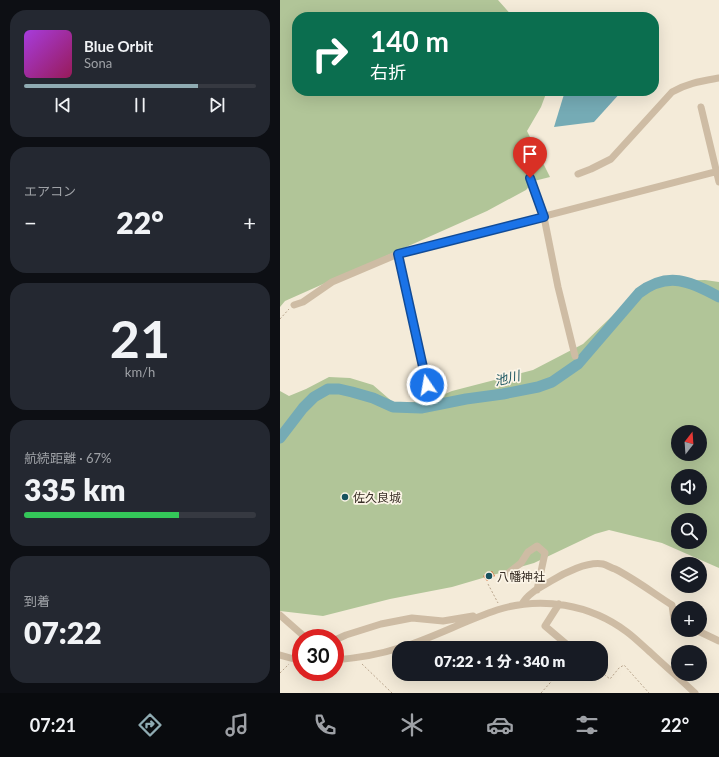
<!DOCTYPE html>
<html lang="ja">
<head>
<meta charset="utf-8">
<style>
  body { margin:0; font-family:Lato,"Noto Sans JP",sans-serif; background:#242831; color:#f1f3f6; height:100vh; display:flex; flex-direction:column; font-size:15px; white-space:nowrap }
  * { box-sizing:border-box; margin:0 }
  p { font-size:13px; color:#9ea1a6 }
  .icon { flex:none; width:22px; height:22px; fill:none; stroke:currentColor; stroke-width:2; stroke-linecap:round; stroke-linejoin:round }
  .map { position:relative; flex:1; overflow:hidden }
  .side { display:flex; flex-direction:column; gap:10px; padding:10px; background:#0d0f14; width:280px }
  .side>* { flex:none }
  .guide { position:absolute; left:12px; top:12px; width:367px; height:84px; border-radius:16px; box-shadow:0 4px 16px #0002; background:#0b6e4f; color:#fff; overflow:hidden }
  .needle { width:26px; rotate:17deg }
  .tools { position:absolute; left:391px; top:425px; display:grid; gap:8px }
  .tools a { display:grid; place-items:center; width:36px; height:36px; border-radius:50%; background:#171b24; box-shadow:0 4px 16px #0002; font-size:20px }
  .speed { position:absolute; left:12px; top:629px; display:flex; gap:8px; font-size:20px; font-weight:700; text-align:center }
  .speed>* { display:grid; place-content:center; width:52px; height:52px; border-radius:50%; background:#171b24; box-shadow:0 4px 16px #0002; line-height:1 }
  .speed .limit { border:6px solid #d22; background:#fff; color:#111 }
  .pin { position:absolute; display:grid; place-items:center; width:34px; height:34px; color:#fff; margin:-41px -17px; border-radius:50% 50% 50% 0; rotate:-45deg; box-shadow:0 0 4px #0007 }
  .pin .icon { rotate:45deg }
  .me { position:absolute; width:44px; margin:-22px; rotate:348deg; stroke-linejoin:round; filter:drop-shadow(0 0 3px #0008) }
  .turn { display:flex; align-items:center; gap:14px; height:84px; padding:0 12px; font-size:18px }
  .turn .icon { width:52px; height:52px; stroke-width:2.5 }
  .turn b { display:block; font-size:28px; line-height:34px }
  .big { font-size:30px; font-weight:800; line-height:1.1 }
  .side .tile { flex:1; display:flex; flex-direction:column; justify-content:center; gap:6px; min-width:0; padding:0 14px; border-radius:16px; background:#242831 }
  .side .dial { align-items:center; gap:0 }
  .dial b { font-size:52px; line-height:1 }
  .song { display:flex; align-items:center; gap:12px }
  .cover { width:48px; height:48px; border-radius:6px; background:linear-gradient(135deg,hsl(280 70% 55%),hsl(330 70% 35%)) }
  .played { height:4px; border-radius:2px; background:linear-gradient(90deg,#8fabb2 75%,#363941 75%) }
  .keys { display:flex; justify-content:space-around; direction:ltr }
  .heat { display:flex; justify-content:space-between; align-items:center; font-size:22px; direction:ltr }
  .charge { height:6px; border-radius:3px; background:linear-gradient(90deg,#34c759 67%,#363941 0) }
  .trip { position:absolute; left:112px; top:641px; width:216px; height:40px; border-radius:16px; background:#171b24; box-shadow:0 4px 16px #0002; font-weight:800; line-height:40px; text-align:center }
  .tabs { display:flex; height:64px; justify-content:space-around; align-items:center; background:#090b0e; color:#9ea1a6 }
  .tabs .icon { width:28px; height:28px }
  .tabs .current { color:#8fabb2 }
  .tabs b { font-size:18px; color:#f1f3f6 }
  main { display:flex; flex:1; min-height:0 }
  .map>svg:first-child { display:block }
  .green { fill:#b1c598; fill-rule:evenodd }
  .water { fill:#75abb5 }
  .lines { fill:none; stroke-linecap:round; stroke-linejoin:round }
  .river { stroke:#75abb5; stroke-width:11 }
  .building { fill:#d36f39 }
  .path { stroke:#baa68e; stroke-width:1; stroke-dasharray:2 2; stroke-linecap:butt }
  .minor { stroke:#cebca4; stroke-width:7 }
  .route-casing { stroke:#114b97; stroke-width:10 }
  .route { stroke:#1a73e8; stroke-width:7 }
  .poi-dot { fill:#17525e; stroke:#fbf4e6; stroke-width:1.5 }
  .labels { text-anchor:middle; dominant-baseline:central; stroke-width:3.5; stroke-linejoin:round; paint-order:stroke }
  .poi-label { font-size:12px; fill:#382e26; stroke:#fbf4e6; text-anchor:start }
  .water-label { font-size:13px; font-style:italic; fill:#17525e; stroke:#fbf4e6 }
</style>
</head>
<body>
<main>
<section class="side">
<div class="tile">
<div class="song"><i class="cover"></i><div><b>Blue Orbit</b><p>Sona</p></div></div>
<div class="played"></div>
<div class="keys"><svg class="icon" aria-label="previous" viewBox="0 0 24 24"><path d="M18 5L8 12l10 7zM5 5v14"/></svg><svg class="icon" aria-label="pause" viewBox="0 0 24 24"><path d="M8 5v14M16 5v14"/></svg><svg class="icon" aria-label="next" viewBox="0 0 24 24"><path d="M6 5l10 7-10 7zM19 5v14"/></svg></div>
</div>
<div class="tile"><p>エアコン</p>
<div class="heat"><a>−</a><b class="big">22°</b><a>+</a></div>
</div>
<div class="tile dial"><b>21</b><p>km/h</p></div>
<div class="tile"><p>航続距離 · 67%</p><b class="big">335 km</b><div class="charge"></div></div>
<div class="tile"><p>到着</p><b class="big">07:22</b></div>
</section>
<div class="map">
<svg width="439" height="693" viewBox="0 0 439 693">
  <rect width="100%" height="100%" fill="#f4ebd9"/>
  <path class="green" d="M0 0H218L233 17H17V91H267L261 107 247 131 270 177 254 181 246 190 207 211 5 301 0 307Z
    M425 280 439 282V568L382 543 329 530 315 534 254 563 172 587 110 599 43 616 0 611V391L9 396 26 389 49 377 70 378 93 385 115 404 151 400 172 391 253 370 303 344 353 296 382 281ZM398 432H420V454H398ZM398 476H420V498H398ZM398 520H420V542H398Z"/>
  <path class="water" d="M285 91H342L314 122 274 127Z"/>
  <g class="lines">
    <path class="river" d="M0 438 23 408 34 397 48 389H59L72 392 93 398 113 407 141 408 186 399 223 394 258 387 272 382 298 364 359 293C388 271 410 281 439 297"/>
  </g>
  <path class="building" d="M212 571 215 576 207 581 203 576Z"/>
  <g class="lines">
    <path class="path" d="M0 319 9 309
      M208 584 218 603
      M82 664 112 693
      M321 672 330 679 339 668 344 665 369 693
      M0 673 9 664
      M261 693 278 674"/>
    <path class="minor" d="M421 107 439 182
      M298 174 311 169 331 159 392 92C407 83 422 81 439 78
      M251 178 264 217 278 287 295 356
      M118 254 147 385
      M14 305 23 302 52 282 118 254 439 171
      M227 574 241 563 248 552 257 546 265 553 257 590
      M242 604C248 593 261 587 271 581 284 573 308 561 323 564 327 565 331 568 335 569 355 579 373 593 392 605L394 620 398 622
      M279 604 265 626 291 648
      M0 615 26 638
      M416 630 439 641
      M55 640 66 635 101 624 132 618 163 621 193 616
      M120 648C153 638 184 621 217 610 261 596 310 604 347 632 355 638 362 645 370 652 385 666 400 679 415 693
      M0 655 14 659 21 660
      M55 660C77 658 98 655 119 648"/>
  </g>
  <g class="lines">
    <defs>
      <path id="route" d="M147 385 118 254 264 217 250 178"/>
    </defs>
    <use href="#route" class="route-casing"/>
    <use href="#route" class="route"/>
  </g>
  <g class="poi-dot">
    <circle cx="65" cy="497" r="4"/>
    <circle cx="209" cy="576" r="4"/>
  </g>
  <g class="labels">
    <g class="poi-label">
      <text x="73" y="497">佐久良城</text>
      <text x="217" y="576">八幡神社</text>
    </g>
    <g class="water-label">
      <text transform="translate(227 378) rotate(-13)">池川</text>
    </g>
  </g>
</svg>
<div class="tools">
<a><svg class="needle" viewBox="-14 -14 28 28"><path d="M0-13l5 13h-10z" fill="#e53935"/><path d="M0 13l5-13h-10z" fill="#9ea1a6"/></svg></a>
<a><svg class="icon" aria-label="sound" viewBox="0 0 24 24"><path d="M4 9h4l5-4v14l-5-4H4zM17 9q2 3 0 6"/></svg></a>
<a><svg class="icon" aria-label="search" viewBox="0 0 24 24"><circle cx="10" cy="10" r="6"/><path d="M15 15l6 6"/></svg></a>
<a><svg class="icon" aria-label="layers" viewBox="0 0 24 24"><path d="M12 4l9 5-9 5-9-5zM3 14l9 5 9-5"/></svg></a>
<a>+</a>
<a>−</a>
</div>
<div class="speed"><div class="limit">30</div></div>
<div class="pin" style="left:250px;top:178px;background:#d93025"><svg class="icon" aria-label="arrive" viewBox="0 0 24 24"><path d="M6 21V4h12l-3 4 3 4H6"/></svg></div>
<svg class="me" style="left:147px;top:385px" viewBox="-20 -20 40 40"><circle r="17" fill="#1a73e8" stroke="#fff" stroke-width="3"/><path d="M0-11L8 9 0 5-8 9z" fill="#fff"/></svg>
<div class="trip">07:22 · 1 分 · 340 m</div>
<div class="guide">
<div class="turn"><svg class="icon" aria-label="right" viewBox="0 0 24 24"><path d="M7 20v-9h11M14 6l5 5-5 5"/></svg><div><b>140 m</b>右折</div></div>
</div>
</div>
</main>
<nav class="tabs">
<b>07:21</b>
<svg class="icon current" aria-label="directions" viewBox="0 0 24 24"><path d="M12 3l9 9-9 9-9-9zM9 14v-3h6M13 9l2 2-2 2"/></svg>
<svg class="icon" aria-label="music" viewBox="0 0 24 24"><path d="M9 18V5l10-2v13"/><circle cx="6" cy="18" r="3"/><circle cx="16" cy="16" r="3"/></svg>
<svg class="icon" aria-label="phone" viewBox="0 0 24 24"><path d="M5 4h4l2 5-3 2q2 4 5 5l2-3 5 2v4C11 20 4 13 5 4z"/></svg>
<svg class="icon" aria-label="climate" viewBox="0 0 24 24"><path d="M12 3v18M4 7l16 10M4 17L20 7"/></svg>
<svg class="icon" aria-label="car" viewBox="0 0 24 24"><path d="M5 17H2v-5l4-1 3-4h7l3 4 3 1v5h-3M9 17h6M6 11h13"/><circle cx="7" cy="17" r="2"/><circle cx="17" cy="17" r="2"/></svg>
<svg class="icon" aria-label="filters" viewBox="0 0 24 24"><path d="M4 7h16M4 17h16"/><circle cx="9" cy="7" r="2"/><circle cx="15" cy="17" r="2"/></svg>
<b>22°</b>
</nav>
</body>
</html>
